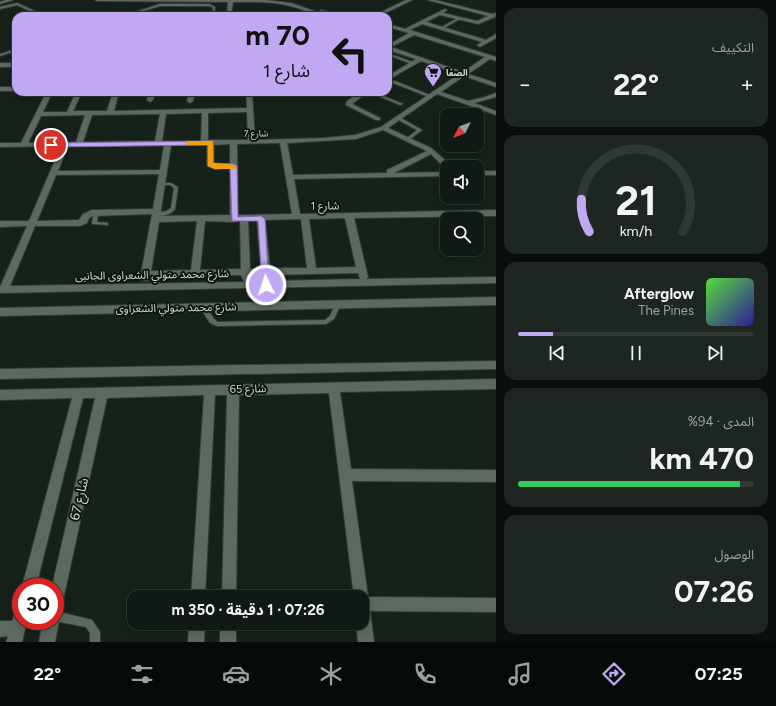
<!DOCTYPE html>
<html lang="ar">
<head>
<meta charset="utf-8">
<style>
  body { margin:0; font-family:Figtree,"Noto Sans Arabic",sans-serif; background:#1e2622; color:#f1f3f6; direction:rtl; height:100vh; display:flex; flex-direction:column; font-size:15px; white-space:nowrap }
  * { box-sizing:border-box; margin:0 }
  p { font-size:13px; color:#9ca0a0 }
  .icon { flex:none; width:22px; height:22px; fill:none; stroke:currentColor; stroke-width:2; stroke-linecap:round; stroke-linejoin:round }
  .map { position:relative; flex:1; overflow:hidden; direction:ltr }
  .sheet { display:flex; flex-direction:column; gap:8px; padding:8px; background:#090e0b; width:280px }
  .sheet>* { flex:none }
  .banner { position:absolute; left:12px; top:12px; width:380px; height:84px; border-radius:12px; box-shadow:0 2px 10px #0003,0 0 0 1px #303834; direction:rtl; background:#c0a8f3; color:#111; overflow:hidden }
  .needle { width:26px; rotate:228deg }
  .fabs { position:absolute; left:440px; top:108px; display:grid; gap:8px }
  .fabs a { display:grid; place-items:center; width:44px; height:44px; border-radius:8px; background:#101914; box-shadow:0 2px 10px #0003,0 0 0 1px #303834; font-size:20px }
  .speed { position:absolute; left:12px; top:578px; display:flex; gap:8px; font-size:20px; font-weight:700; text-align:center }
  .speed>* { display:grid; place-content:center; width:52px; height:52px; border-radius:50%; background:#101914; box-shadow:0 2px 10px #0003,0 0 0 1px #303834; line-height:1 }
  .speed .limit { border:6px solid #d22; background:#fff; color:#111 }
  .pin { position:absolute; display:grid; place-items:center; width:34px; height:34px; color:#fff; margin:-17px; border:2px solid #fff; border-radius:50%; box-shadow:0 1px 4px #0007 }
  .me { position:absolute; width:44px; margin:-22px; rotate:356deg; stroke-linejoin:round; filter:drop-shadow(0 0 3px #0008) }
  .turn { display:flex; align-items:center; gap:14px; height:84px; padding:0 16px; font-size:18px }
  .turn .icon { width:52px; height:52px; stroke-width:2.5 }
  .turn b { display:block; font-size:28px; line-height:34px }
  .big { font-size:30px; font-weight:700; line-height:1.1 }
  .sheet .card { flex:1; display:flex; flex-direction:column; justify-content:center; gap:6px; min-width:0; padding:0 14px; border-radius:12px; background:#1e2622 }
  .sheet .dial { align-items:center; gap:0 }
  .dial svg { height:104px; overflow:visible; fill:none; stroke:#303834; stroke-width:7; stroke-linecap:round; text-anchor:middle }
  .dial text { fill:#f1f3f6; stroke:none }
  .song { display:flex; align-items:center; gap:12px }
  .cover { width:48px; height:48px; border-radius:6px; background:linear-gradient(135deg,hsl(110 70% 55%),hsl(250 70% 35%)) }
  .played { height:4px; border-radius:2px; background:linear-gradient(90deg,#c0a8f3 15%,#303834 15%) }
  .keys { display:flex; justify-content:space-around; direction:ltr }
  .heat { display:flex; justify-content:space-between; align-items:center; font-size:22px; direction:ltr }
  .charge { height:6px; border-radius:3px; background:linear-gradient(90deg,#34c759 94%,#303834 0) }
  .trip { position:absolute; left:127px; top:590px; width:242px; height:40px; border-radius:12px; background:#101914; box-shadow:0 2px 10px #0003,0 0 0 1px #303834; font-weight:700; line-height:40px; text-align:center; direction:rtl }
  .tab-bar { display:flex; height:64px; justify-content:space-around; align-items:center; background:#060a08; color:#9ca0a0 }
  .tab-bar .icon { width:28px; height:28px }
  .tab-bar .current { color:#c0a8f3 }
  .tab-bar b { font-size:18px; color:#f1f3f6 }
  main { display:flex; flex:1; min-height:0 }
  .map>svg:first-child { display:block }
  .lines { fill:none; stroke-linecap:round; stroke-linejoin:round }
  .service-casing { stroke:#343b37; stroke-width:2 }
  .minor-casing { stroke:#343b37; stroke-width:2 }
  .tertiary-casing { stroke:#343b37; stroke-width:2 }
  .service { fill:#5c6961; fill-rule:evenodd }
  .minor { fill:#5c6961; fill-rule:evenodd }
  .tertiary { fill:#5c6961; fill-rule:evenodd }
  .route { fill:#c0a8f3; stroke:#7d6d9e }
  .slow { fill:#f59e0b }
  .labels { text-anchor:middle; dominant-baseline:central; stroke-width:4; stroke-linejoin:round; paint-order:stroke }
  .far-poi-label { font-size:9px; font-weight:bold; fill:#d0d8d3; stroke:#0d1711; text-anchor:start }
  .far-street-label { font-size:9px; fill:#d0d8d3; stroke:#0d1711 }
  .street-label { font-size:11px; fill:#d0d8d3; stroke:#0d1711 }
  .near-street-label { font-size:13px; fill:#d0d8d3; stroke:#0d1711 }
</style>
</head>
<body>
<main>
<section class="sheet">
<div class="card"><p>التكييف</p>
<div class="heat"><a>−</a><b class="big">22°</b><a>+</a></div>
</div>
<div class="card dial"><svg viewBox="0 0 100 80">
<path d="M14 69A42 42 0 1 1 86 69"/>
<path d="M14 69A42 42 0 0 1 8 44" stroke="#c0a8f3"/>
<text x="50" y="56" font-size="32" font-weight="700">21</text>
<text x="50" y="72" font-size="11">km/h</text>
</svg></div>
<div class="card">
<div class="song"><i class="cover"></i><div><b>Afterglow</b><p>The Pines</p></div></div>
<div class="played"></div>
<div class="keys"><svg class="icon" aria-label="previous" viewBox="0 0 24 24"><path d="M18 5L8 12l10 7zM5 5v14"/></svg><svg class="icon" aria-label="pause" viewBox="0 0 24 24"><path d="M8 5v14M16 5v14"/></svg><svg class="icon" aria-label="next" viewBox="0 0 24 24"><path d="M6 5l10 7-10 7zM19 5v14"/></svg></div>
</div>
<div class="card"><p>المدى · 94%</p><b class="big">470 km</b><div class="charge"></div></div>
<div class="card"><p>الوصول</p><b class="big">07:26</b></div>
</section>
<div class="map">
<svg width="496" height="642" viewBox="0 0 496 642">
  <rect width="100%" height="100%" fill="#16211a"/>
  <g class="lines">
    <defs>
      <path id="service" d="M17 3 43 15V16H40L17 5 0 9V7Z
        M160 4H209L215 7 214 16H212L213 7 209 6H160L127 16H123Z
        M458 18 460 19 442 29 440 28Z
        M16 49V51L0 56V54Z
        M393 49 396 50 390 54 415 63 412 64 388 55V53Z
        M393 81H395L432 96 429 97 393 83Z
        M369 92H374L403 104 400 105Z
        M397 117H399L422 130 409 140H407V138L417 130 397 119Z
        M159 183H171L178 187 175 209C170 215 161 218 154 214 159 210 164 214 171 208L174 188 170 185H159Z
        M96 211 98 213 97 222 108 223V225L92 224V223L94 213Z
        M336 302H338L341 304 334 319 326 324 217 326 210 323 200 307 203 305H205L214 319 218 322 325 320 330 316Z
        M55 611 92 620 100 632V642H90V633L86 627 55 621Z"/>
      <path id="minor" d="M6 0H13L0 4V2Z
        M95 0H266L291 3 329 16C316 16 303 9 290 6 272 1 252 2 233 2L231 16H227L228 2 97 1Z
        M406 0H412L379 16H373Z
        M428 0H435L492 14 496 13 495 17 478 24 440 15 426 22 486 40 496 34V38L480 47 477 45 482 42 422 24 410 30 496 57V61L490 59 468 74 496 83V87L464 76 441 92 468 101 485 97 496 93V97L474 103 496 111V115L437 94 388 128 431 148 453 167H447L446 169 431 154 394 173 447 172V176L294 179 300 214 496 210V216L354 218 368 277 366 279 496 277V283L0 293V287L27 226 0 227V221H29L61 146 0 147V143H21L44 97 41 92H47L50 97 43 112H67L76 92H82L73 111H107L113 92H119L114 111 247 108 246 92H252L255 140 323 138 355 135 381 127 459 74 421 61 388 80V76L416 59 388 50V45L409 33 388 27V24L405 29 445 9 447 10 443 13 477 21 488 16ZM414 35 485 57 463 72 391 47ZM247 112 248 140H208V113ZM202 113 201 141H162L166 114ZM160 114 155 141 83 142 92 115ZM85 115 76 142 28 143 41 116ZM383 130 427 151 387 170V173L293 175 287 143 356 139ZM280 143 292 214 238 215 237 144ZM230 144V164L216 165 214 163V145ZM164 145 160 170 58 171 68 146ZM171 145H207V166L215 169 230 168V215L160 216ZM159 174 153 209 92 210 83 214 79 220 37 221 56 175ZM152 214 140 279 142 281H148L150 277 241 275 244 282 10 286 35 226H80L87 223 89 218 93 216ZM345 218 356 267 316 268 309 219ZM301 219 307 268H270L265 220ZM240 220 241 269 200 270 205 221 234 222ZM248 220H257L261 269H250ZM197 221 191 270 151 271 159 222ZM358 273 360 279 269 281 270 275ZM250 275H261L263 281 249 282Z
        M321 10 340 15V16H333L319 12Z
        M0 63H16V67H0Z
        M0 87H16V91H0Z
        M149 92H155L153 100 150 102 147 100Z
        M189 92H195L193 101 190 103 187 101Z
        M361 92H368L352 104 380 118V120H376L346 105 347 101Z
        M477 171H496V175H477Z
        M496 379V389L340 392 351 469 496 470V482L352 481 368 597 496 598V612L370 611 374 642H358L356 623H362V597H354L329 393 239 395 236 597H222L227 395H215L205 597H191L204 395 107 398 62 605 60 610 55 612V587H52L95 398H83L36 587H22L72 398 0 400V390Z
        M21 608V621H27L22 642H6L8 636 0 637V621H12L16 611Z
        M55 615 59 621 55 642H39L43 621H55Z
        M189 623H205L204 642H188Z
        M220 623H236V642H220Z"/>
      <path id="tertiary" d="M496 297V305L0 316V308Z
        M496 361V369L0 379V369Z"/>
    </defs>
    <use href="#service" class="service-casing"/>
    <use href="#minor" class="minor-casing"/>
    <use href="#tertiary" class="tertiary-casing"/>
    <use href="#service" class="service"/>
    <use href="#minor" class="minor"/>
    <use href="#tertiary" class="tertiary"/>
  </g>
  <path class="route" d="M213 141V163L233 164 237 166 238 217 261 216 265 219 269 287H263L262 285 258 221H232L230 168 215 169 208 166V145L51 147 48 145 51 143Z"/>
  <path class="slow" d="M213 141V163L236 165V169H215L208 166V145H188L185 143 188 141Z"/>
  <defs>
    <symbol id="supermarket-pin" viewBox="-11 -11 22 30"><path d="M0 17L-7.5 6A9.5 9.5 0 1 1 7.5 6Z" fill="#c0a8f3" stroke="#0d1711"/><path d="M-6-5.5h2.5l.6 2H6L4.5 2H-2.5L-4.4-4H-6ZM-1.5 3.2a1.3 1.3 0 1 0 .1 0ZM3 3.2a1.3 1.3 0 1 0 .1 0Z" fill="#111"/></symbol>
  </defs>
  <g fill-rule="evenodd">
    <use href="#supermarket-pin" x="423" y="62" width="20" height="27"/>
  </g>
  <g class="labels">
    <g class="far-poi-label">
      <text x="446" y="72">الصفا</text>
    </g>
    <g class="far-street-label">
      <text transform="translate(256 133) rotate(-1)">شارع 7</text>
    </g>
    <g class="street-label">
      <text transform="translate(325 206) rotate(-1)">شارع 1</text>
      <text transform="translate(152 275) rotate(-1)">شارع محمد متولي الشعراوى الجانبى</text>
      <text transform="translate(176 308) rotate(-1)">شارع محمد متولي الشعراوى</text>
      <text transform="translate(248 389) rotate(-1)">شارع 65</text>
    </g>
    <g class="near-street-label">
      <text transform="translate(79 499) rotate(-77)">شارع 67</text>
    </g>
  </g>
</svg>
<div class="fabs">
<a><svg class="needle" viewBox="-14 -14 28 28"><path d="M0-13l5 13h-10z" fill="#e53935"/><path d="M0 13l5-13h-10z" fill="#9ca0a0"/></svg></a>
<a><svg class="icon" aria-label="sound" viewBox="0 0 24 24"><path d="M4 9h4l5-4v14l-5-4H4zM17 9q2 3 0 6"/></svg></a>
<a><svg class="icon" aria-label="search" viewBox="0 0 24 24"><circle cx="10" cy="10" r="6"/><path d="M15 15l6 6"/></svg></a>
</div>
<div class="speed"><div class="limit">30</div></div>
<div class="pin" style="left:51px;top:145px;background:#d93025"><svg class="icon" aria-label="arrive" viewBox="0 0 24 24"><path d="M6 21V4h12l-3 4 3 4H6"/></svg></div>
<svg class="me" style="left:266px;top:285px" viewBox="-20 -20 40 40"><circle r="17" fill="#c0a8f3" stroke="#fff" stroke-width="3"/><path d="M0-11L8 9 0 5-8 9z" fill="#fff"/></svg>
<div class="trip">07:26 · 1 دقيقة · 350 m</div>
<div class="banner">
<div class="turn"><svg class="icon" aria-label="left" viewBox="0 0 24 24"><path d="M17 20v-9H6M10 6l-5 5 5 5"/></svg><div><b>70 m</b>شارع 1</div></div>
</div>
</div>
</main>
<nav class="tab-bar">
<b>07:25</b>
<svg class="icon current" aria-label="directions" viewBox="0 0 24 24"><path d="M12 3l9 9-9 9-9-9zM9 14v-3h6M13 9l2 2-2 2"/></svg>
<svg class="icon" aria-label="music" viewBox="0 0 24 24"><path d="M9 18V5l10-2v13"/><circle cx="6" cy="18" r="3"/><circle cx="16" cy="16" r="3"/></svg>
<svg class="icon" aria-label="phone" viewBox="0 0 24 24"><path d="M5 4h4l2 5-3 2q2 4 5 5l2-3 5 2v4C11 20 4 13 5 4z"/></svg>
<svg class="icon" aria-label="climate" viewBox="0 0 24 24"><path d="M12 3v18M4 7l16 10M4 17L20 7"/></svg>
<svg class="icon" aria-label="car" viewBox="0 0 24 24"><path d="M5 17H2v-5l4-1 3-4h7l3 4 3 1v5h-3M9 17h6M6 11h13"/><circle cx="7" cy="17" r="2"/><circle cx="17" cy="17" r="2"/></svg>
<svg class="icon" aria-label="filters" viewBox="0 0 24 24"><path d="M4 7h16M4 17h16"/><circle cx="9" cy="7" r="2"/><circle cx="15" cy="17" r="2"/></svg>
<b>22°</b>
</nav>
</body>
</html>
